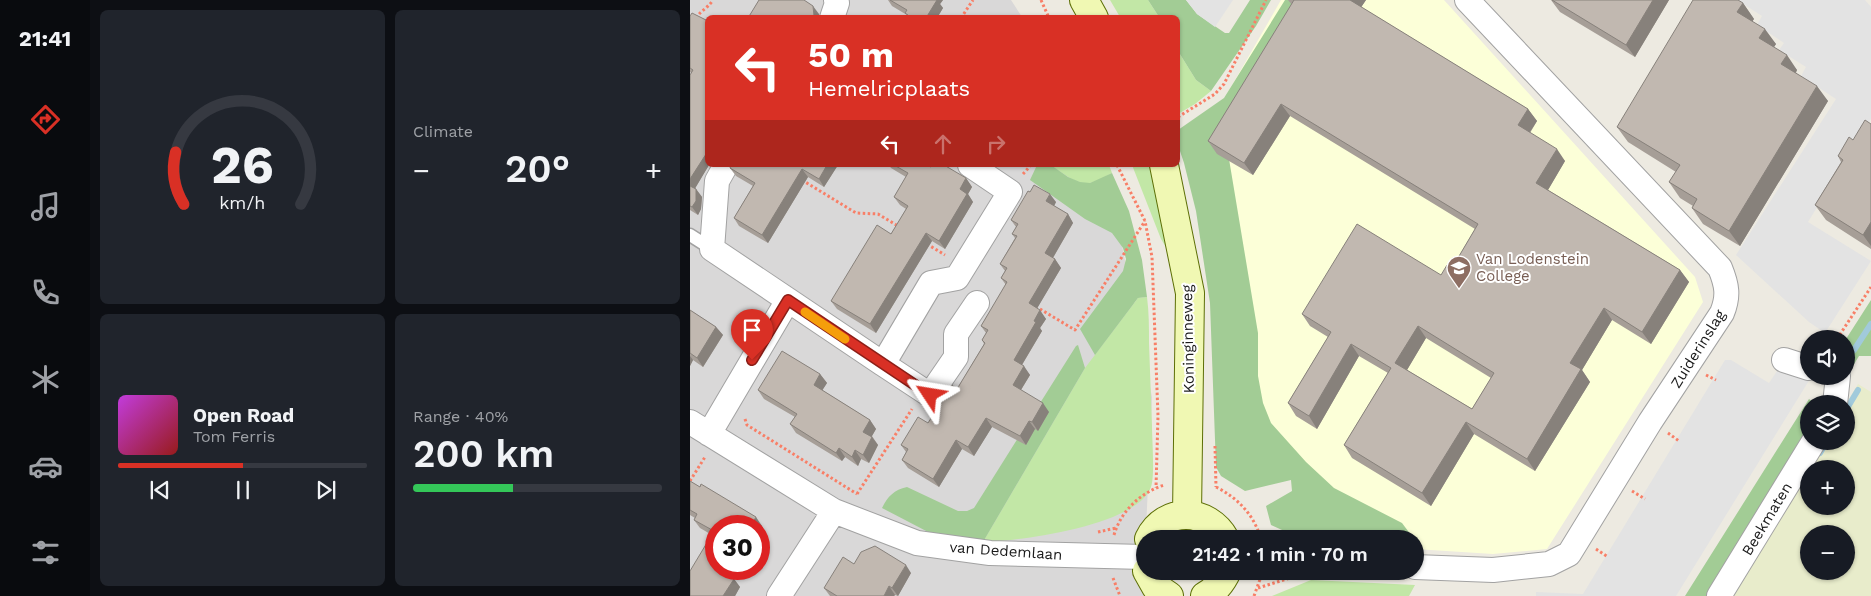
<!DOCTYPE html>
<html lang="en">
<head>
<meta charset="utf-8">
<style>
  body { margin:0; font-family:"Work Sans",sans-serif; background:#20242c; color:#f1f3f6; height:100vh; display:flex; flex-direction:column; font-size:19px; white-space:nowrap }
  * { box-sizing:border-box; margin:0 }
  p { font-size:16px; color:#9ea1a6 }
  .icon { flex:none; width:28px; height:28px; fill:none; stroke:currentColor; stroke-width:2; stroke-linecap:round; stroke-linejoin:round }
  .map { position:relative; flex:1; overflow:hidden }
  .sheet { display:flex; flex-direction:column; gap:10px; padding:10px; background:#0d0f14; width:600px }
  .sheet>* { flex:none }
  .banner { position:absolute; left:15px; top:15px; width:475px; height:152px; border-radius:8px; box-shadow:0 1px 4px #0004; background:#d93025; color:#fff; overflow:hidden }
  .buttons { position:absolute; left:1110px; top:330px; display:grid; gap:10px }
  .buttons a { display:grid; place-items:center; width:55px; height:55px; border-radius:50%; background:#171b24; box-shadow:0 1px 4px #0004; font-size:25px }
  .speed { position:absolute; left:15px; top:515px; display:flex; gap:10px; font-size:25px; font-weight:700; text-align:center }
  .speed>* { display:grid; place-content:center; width:65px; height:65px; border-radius:50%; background:#171b24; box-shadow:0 1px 4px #0004; line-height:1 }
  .speed .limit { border:8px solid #d22; background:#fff; color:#111 }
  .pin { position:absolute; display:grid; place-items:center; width:42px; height:42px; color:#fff; margin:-51px -21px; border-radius:50% 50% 50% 0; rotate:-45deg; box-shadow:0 0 5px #0007 }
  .pin .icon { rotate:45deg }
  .me { position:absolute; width:55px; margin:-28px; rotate:303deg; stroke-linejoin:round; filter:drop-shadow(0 0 4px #0008) }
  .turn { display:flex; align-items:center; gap:18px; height:105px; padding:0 20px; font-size:22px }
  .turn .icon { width:65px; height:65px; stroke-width:2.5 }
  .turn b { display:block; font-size:35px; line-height:42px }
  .lanes { display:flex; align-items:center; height:48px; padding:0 20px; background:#0003; justify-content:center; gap:25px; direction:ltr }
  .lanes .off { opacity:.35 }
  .big { font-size:38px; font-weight:600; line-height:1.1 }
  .sheet .card { flex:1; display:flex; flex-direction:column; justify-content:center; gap:8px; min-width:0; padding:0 18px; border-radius:8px; background:#20242c }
  .sheet .dial { align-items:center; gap:0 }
  .dial svg { height:130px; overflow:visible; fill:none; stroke:#363941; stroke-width:7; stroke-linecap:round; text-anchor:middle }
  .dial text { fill:#f1f3f6; stroke:none }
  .song { display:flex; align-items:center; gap:15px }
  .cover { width:60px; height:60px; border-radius:8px; background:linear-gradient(135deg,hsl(290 70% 55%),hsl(0 70% 35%)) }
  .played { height:5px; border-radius:2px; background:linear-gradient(90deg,#d93025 50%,#363941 50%) }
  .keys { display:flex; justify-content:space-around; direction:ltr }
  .heat { display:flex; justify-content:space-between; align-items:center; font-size:28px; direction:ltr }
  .charge { height:8px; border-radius:4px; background:linear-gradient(90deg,#34c759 40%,#363941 0) }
  .sheet .tiles { flex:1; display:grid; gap:10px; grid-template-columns:repeat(2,1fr) }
  .trip { position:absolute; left:446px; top:530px; width:288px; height:50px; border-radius:25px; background:#171b24; box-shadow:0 1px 4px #0004; font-weight:600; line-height:50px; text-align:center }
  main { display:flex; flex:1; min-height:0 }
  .tab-bar { display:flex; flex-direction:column; width:90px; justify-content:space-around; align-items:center; background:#090b0e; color:#9ea1a6 }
  .tab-bar .icon { width:35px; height:35px }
  .tab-bar .on { color:#d93025 }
  .tab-bar b { font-size:22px; color:#f1f3f6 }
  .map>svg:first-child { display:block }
  .residential { fill:#d9d8d8; fill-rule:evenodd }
  .education { fill:#fcffd8 }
  .farmland { fill:#e8eccb; fill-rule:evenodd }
  .grass { fill:#c2e7a6 }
  .forest { fill:#a2cc95 }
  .parking { fill:#e3e3e3 }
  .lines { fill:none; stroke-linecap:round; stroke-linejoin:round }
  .stream { stroke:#a1cadb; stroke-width:6 }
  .service-casing { stroke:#a2a2a2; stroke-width:15 }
  .minor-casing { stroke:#a2a2a2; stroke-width:26 }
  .secondary-casing { stroke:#5d6f06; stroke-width:30 }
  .path { stroke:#f87f67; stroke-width:3; stroke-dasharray:2.5 2.5; stroke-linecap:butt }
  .service { stroke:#fff; stroke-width:12 }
  .minor { stroke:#fff; stroke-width:24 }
  .secondary { stroke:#f0f8b3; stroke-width:28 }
  .wall { fill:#a69e97; fill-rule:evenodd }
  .shaded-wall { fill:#87817b }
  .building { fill:#c1b8b0; stroke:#87817b; fill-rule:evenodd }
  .route-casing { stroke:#8d1f18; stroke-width:12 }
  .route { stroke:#d93025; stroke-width:9 }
  .slow { stroke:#f59e0b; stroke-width:9 }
  .labels { text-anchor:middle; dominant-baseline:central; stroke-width:4; stroke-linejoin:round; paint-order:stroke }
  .education-label { font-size:15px; fill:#785e54; stroke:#fff; text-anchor:start }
  .street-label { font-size:15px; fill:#1b1b1b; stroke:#fff }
</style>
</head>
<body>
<main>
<nav class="tab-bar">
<b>21:41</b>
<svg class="icon on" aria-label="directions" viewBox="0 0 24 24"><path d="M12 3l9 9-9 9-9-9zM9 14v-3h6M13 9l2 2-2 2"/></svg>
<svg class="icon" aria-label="music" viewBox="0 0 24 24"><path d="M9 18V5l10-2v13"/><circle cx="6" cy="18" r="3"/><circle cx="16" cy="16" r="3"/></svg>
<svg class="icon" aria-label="phone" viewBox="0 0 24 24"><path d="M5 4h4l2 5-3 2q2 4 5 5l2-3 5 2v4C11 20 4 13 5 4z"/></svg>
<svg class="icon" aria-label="climate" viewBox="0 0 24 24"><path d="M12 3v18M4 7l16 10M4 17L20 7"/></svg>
<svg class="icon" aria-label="car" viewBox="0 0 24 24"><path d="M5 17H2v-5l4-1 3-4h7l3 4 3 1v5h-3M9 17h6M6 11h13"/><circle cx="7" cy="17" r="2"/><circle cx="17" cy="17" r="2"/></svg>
<svg class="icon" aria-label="filters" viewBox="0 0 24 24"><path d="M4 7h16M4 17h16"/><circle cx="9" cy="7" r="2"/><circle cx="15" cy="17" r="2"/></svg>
</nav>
<section class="sheet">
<div class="tiles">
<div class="card dial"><svg viewBox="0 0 100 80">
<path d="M14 69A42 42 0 1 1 86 69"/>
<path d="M14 69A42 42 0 0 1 9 37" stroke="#d93025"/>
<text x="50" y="56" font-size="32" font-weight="700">26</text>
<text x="50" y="72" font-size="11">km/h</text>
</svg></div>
<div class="card"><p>Climate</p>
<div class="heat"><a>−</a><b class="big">20°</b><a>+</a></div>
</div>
<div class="card">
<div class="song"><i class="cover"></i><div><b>Open Road</b><p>Tom Ferris</p></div></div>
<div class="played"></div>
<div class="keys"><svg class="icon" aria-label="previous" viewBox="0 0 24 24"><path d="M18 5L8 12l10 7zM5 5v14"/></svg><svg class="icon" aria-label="pause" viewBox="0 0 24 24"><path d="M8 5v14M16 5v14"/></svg><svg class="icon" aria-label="next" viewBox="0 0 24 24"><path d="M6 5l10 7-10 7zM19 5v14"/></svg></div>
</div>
<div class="card"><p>Range · 40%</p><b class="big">200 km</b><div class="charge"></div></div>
</div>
</section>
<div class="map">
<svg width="1181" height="596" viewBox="0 0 1181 596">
  <rect width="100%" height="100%" fill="#edeae1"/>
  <path class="residential" d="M0 0H321L332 17 18 18V165H416L462 397 453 596H0ZM26 526H69V569H26Z"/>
  <path class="education" d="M591 0H754L1005 277 1013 302 857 549 803 554 725 549V539H645L614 482 542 430 529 108Z"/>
  <path class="farmland" d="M1168 384 1181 392V596H1039L1134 441H1156V404ZM1119 469H1156V506H1119ZM1119 534H1156V571H1119Z"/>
  <path class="grass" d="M420 0H458L469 17H430Z
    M488 51 506 80 521 91 505 104 488 114Z
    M361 165H419L422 173C416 176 408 181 400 183 386 185 371 172 361 165Z
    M442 165H463L483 259 471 239Z
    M457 297C459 312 459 328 459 343 460 371 461 398 462 426 462 439 465 476 461 487 447 526 329 541 293 542L395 368 448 298Z
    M621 580 725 585 719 596H582Z"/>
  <path class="forest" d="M458 0H496L507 14 535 33H539L560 0H581L566 26 521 91 506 80 488 51V18L469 17Z
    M595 0H623L536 141 568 333V376L573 403 581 423 616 462 644 488 712 523 724 539H612L581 525 576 506 602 491 601 480 555 491 531 476 526 467 520 303 506 211 494 163 488 145V130L534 98Z
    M347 165H361L378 177 390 182 400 183 422 173 439 211 452 260 457 297 448 298 405 355 390 329 433 271 436 259 433 248 422 233 395 219 340 180Z
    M1181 300V356H1169L1150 387 1136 386 1131 379 1133 376H1156V339Z
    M388 345 395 368 293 542 240 533 192 508C198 496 204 490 217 487L268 511H277L284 508 386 346Z
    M1119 399 1125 404H1119V436L1021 596H995Z"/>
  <path class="parking" d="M496 0H543L525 27 507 14Z
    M1047 0H1175L1181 7V119L1118 222 1181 261 1135 333 1119 322 1046 255 1146 99 1111 76 1116 67 1089 50 1094 43 1067 25 1072 16Z
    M1035 360H1041L1079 383 1087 371 1120 379 986 596H846V592L893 594Z"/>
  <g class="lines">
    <path class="stream" d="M1164 350 1181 324
      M1156 410 1168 390
      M1130 453 1137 441"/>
    <defs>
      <path id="service" d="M0 235 22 249"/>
      <path id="minor" d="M142 18 147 3 146 0
        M280 165 320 192 267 278 241 283 193 364 240 395 266 357V334L287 303
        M98 300 193 364
        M1094 360 1119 368
        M1145 404 1148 376
        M0 422 144 511 227 543 300 553 454 557
        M19 434 98 300 22 249 27 181 36 165
        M725 567 803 570 859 564 879 554 960 422 1032 313C1039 296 1037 285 1030 268L777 0
        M89 596 144 511
        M1029 596 1124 441"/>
      <path id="secondary" d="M394 0 404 18
        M474 165 500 293 497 515
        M459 539C475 506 518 508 535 539
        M457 571 466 587 479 596
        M515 596C526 590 532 582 537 571"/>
    </defs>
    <use href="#service" class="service-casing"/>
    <use href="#minor" class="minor-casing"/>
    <use href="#secondary" class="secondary-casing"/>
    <path class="path" d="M351 0 359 18
      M6 18C10 11 17 9 23 0
      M271 18 283 0
      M488 117 525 94 534 84 576 0
      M427 165 455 221 462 257 468 416 466 488
      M333 174 341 165
      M112 180 166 213 188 214 208 226
      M237 244 255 255
      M345 309H350L385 330 455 221
      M1147 339 1181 287
      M1016 375 1026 380
      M55 419 57 425 167 494
      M978 433 989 441
      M525 446 526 487
      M0 481 15 457
      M526 487C548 498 564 515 571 539
      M942 491 955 499
      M167 494 222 409
      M408 532 426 528
      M424 535C431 511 450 493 474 485
      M571 536 579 539
      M906 549 918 557
      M423 578 430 596
      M568 588 622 571
      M564 596 573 571"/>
    <use href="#service" class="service"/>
    <use href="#minor" class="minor"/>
    <use href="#secondary" class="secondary"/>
  </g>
  <path class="wall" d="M198 0H253L250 4 253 8 247 18H218L217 15 202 6Z
    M598 0H676L671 7 838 109 847 121 840 133 875 161 858 190 990 270 999 282 961 344 922 320 892 370 900 382 845 471 784 434 741 506 662 458 654 445 698 373 669 356 627 429 606 416 598 403 638 337 620 326 612 314 751 275 762 268 785 229 600 116 563 175 527 154 518 141 602 5ZM736 338 801 378 782 409 717 370Z
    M861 0H979L945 57 870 12Z
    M1053 3 1064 19 1062 21 1086 44 1084 47 1107 70 1106 73 1138 101 1050 246 1013 224 1002 208 1003 206 990 198 979 182 986 172 938 142 927 127Z
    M0 16 18 21V165H19L5 188 6 189 12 197 11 209 8 215 0 210V75L1 73 0 72Z
    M1181 124V249L1136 220 1125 205 1151 162 1148 156 1163 140Z
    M148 165 134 187 118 177 78 243 49 226 44 218 63 186 46 176 40 168Z
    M199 165H237L241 167 276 178 282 187 278 194 283 202 255 249 242 241 186 333 147 309 141 301 201 234 216 209 210 205 204 197 216 177 201 168Z
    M340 192 366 202 364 206 378 214 383 223 363 258 365 259 371 268 347 308 356 319 350 328 352 331 332 365 340 375 331 390 359 412 348 431 345 429 336 445 302 427 284 456 272 449 249 487 218 468 212 460 216 452 211 445 238 423 267 389 294 344 292 340 296 333 291 326 316 285 311 278 315 271 310 264 325 238 322 234 326 227 321 220Z
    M0 310 26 327 33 335 13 367 3 360 0 366Z
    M130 374 137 383 132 390 180 420 186 429 182 436 188 445 179 463 171 459 168 466 155 457 152 461 106 433 100 424 105 417 74 399 68 390Z
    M0 481 72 526 69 532V526L42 577 44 579 50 587 45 596H0L22 535 10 528 4 520 5 518 0 515Z
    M164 564 221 573 208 596 205 595 204 596H140L134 588Z"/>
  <path class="shaded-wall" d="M245 0H253L250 4 253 8 247 18H236Z
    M660 0H676L668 12Z
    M963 0H979L945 57 936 45Z
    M1053 3 1064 19 1058 28 1047 12Z
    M123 6 129 14V18H124Z
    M1075 29 1086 44 1080 53 1069 38Z
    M1097 55 1107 70 1102 79 1091 64Z
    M1127 86 1138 101 1050 246 1039 231Z
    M591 104 600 116 563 175 554 163Z
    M838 109 847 121 836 138 828 125Z
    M867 149 875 161 855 195 846 183Z
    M16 152 18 155V165H19L3 192 0 188V179Z
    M137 165H148L134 187 129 179Z
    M112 169 118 177 78 243 72 235Z
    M276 178 282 187 278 194 283 202 255 249 249 241 270 189Z
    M6 189 12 197 11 209 8 215 2 207Z
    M360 194 366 202 362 210 356 201Z
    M378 214 383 223 361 261 355 253Z
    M1181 222V246L1173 235Z
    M236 233 242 241 186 333 180 324Z
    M365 259 371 268 345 312 339 303Z
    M990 270 999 282 961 344 952 332Z
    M914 308 922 320 892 370 900 382 845 471 837 459 880 363Z
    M350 310 356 319 350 328 352 331 330 368 324 360 344 321Z
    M728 326 736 338 714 375 705 363Z
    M26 327 33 335 13 367 7 358Z
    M661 344 669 356 627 429 619 416Z
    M0 356 3 360 0 366Z
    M334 366 340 375 329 393 323 385Z
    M130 374 137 383 130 394 124 385Z
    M353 403 359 412 348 431 342 422Z
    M296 418 302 427 284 456 278 447Z
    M180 420 186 429 179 441 173 432Z
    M339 421 345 429 336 445 330 436Z
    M776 422 784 434 741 506 732 493Z
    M182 437 188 445 179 463 173 455Z
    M266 440 272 449 249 487 243 479Z
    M149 448 155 457 152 461 146 453Z
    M165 450 171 459 168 466 162 457Z
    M66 517 72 526 69 532V526H61Z
    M216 565 221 573 208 596 202 588Z
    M36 569H47L40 581 33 572Z
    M44 579 50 587 45 596H33Z
    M199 586 205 595 204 596H194Z"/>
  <path class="building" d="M69 0H114L123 6 124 16V18H58Z
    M200 0H247L236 18H222L215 13 217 10Z
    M604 0H660L838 109 828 125 867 149 846 183 990 270 952 332 914 308 880 363 891 369 837 459 776 422 732 493 654 445 701 368 661 344 619 416 598 403 641 332 612 314 667 224 751 275 757 265 762 268 788 224 591 104 554 163 518 141ZM728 326 804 373 782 409 705 363Z
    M862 0H963L936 45Z
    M1003 0H1048L1053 3 1047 12 1075 29 1069 38 1097 55 1091 64 1127 86 1039 231 1002 208 1007 199 979 182 990 165 927 127Z
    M2 13 18 21V151L0 179V75L3 70 0 68V16Z
    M1175 120 1181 124V222L1173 235 1125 205 1153 160 1148 156 1159 137 1163 140Z
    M41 165H137L129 179 112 169 72 235 44 218 65 183 40 168Z
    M204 165H237L241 167 242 165H254L276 178 270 189 277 194 249 241 236 233 180 324 141 301 187 225 201 234 218 206 204 197 218 173Z
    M344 185 360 194 356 201 378 214 355 253 365 259 339 303 350 310 344 321 346 322 324 360 334 366 323 385 353 403 342 422 339 421 330 436 296 418 278 447 266 440 243 479 212 460 218 449 211 445 228 417 238 423 262 385 267 389 295 343 292 340 298 330 291 326 317 282 311 278 317 268 310 264 327 236 322 234 328 224 321 220 338 191 340 192Z
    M0 186 6 189V201L2 207 0 206Z
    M0 310 26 327 7 358 0 353Z
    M92 351 130 374 124 385 180 420 173 432 182 437 173 455 165 450 162 457 149 448 146 453 100 424 107 414 68 390Z
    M0 481 10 487 11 484 66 517 61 526H26V569H36L33 572 44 579 33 596H0V571L24 531 4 520 7 514 0 510Z
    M185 546 216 565 202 588 199 586 194 596H147L134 588 153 557 164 564 171 552Z"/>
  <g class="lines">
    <defs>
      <path id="route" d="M62 360 98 300 240 395"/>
    </defs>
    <use href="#route" class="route-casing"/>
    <use href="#route" class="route"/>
    <path class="slow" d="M115 312 155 339"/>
  </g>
  <defs>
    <symbol id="school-pin" viewBox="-11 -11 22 30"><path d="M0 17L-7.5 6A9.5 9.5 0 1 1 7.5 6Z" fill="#8d6e63" stroke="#fff"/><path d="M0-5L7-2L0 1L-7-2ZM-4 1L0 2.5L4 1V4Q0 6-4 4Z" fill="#fff"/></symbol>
  </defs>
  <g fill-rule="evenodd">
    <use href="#school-pin" x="755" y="254" width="28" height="38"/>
  </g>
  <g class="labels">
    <g class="education-label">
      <text x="786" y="259">Van Lodenstein<tspan x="786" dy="17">College</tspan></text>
    </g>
    <g class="street-label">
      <text transform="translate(498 339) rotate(-91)">Koninginneweg</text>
      <text transform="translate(1008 349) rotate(-58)">Zuiderinslag</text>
      <text transform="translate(1077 519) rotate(-59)">Beekmaten</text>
      <text transform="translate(316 551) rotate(4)">van Dedemlaan</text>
    </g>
  </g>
</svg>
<div class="buttons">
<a><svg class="icon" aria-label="sound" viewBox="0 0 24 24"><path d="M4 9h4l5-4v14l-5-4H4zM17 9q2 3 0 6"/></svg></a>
<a><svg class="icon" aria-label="layers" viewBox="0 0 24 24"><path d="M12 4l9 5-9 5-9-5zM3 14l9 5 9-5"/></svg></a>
<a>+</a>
<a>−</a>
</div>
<div class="speed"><div class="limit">30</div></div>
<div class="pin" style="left:62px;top:360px;background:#d93025"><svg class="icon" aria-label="arrive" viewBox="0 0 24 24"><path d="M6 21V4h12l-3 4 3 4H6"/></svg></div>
<svg class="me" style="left:240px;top:395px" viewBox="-20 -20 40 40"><path d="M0-17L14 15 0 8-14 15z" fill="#d93025" stroke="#fff" stroke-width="4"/></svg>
<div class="trip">21:42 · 1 min · 70 m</div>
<div class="banner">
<div class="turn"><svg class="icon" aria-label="left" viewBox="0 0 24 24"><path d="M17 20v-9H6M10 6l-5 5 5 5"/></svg><div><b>50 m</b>Hemelricplaats</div></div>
<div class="lanes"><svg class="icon" aria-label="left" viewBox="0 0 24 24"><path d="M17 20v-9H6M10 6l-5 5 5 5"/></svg><svg class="icon off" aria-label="ahead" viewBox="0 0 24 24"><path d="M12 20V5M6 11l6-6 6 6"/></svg><svg class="icon off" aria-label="right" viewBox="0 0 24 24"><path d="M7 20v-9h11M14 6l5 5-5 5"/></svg></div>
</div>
</div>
</main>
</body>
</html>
